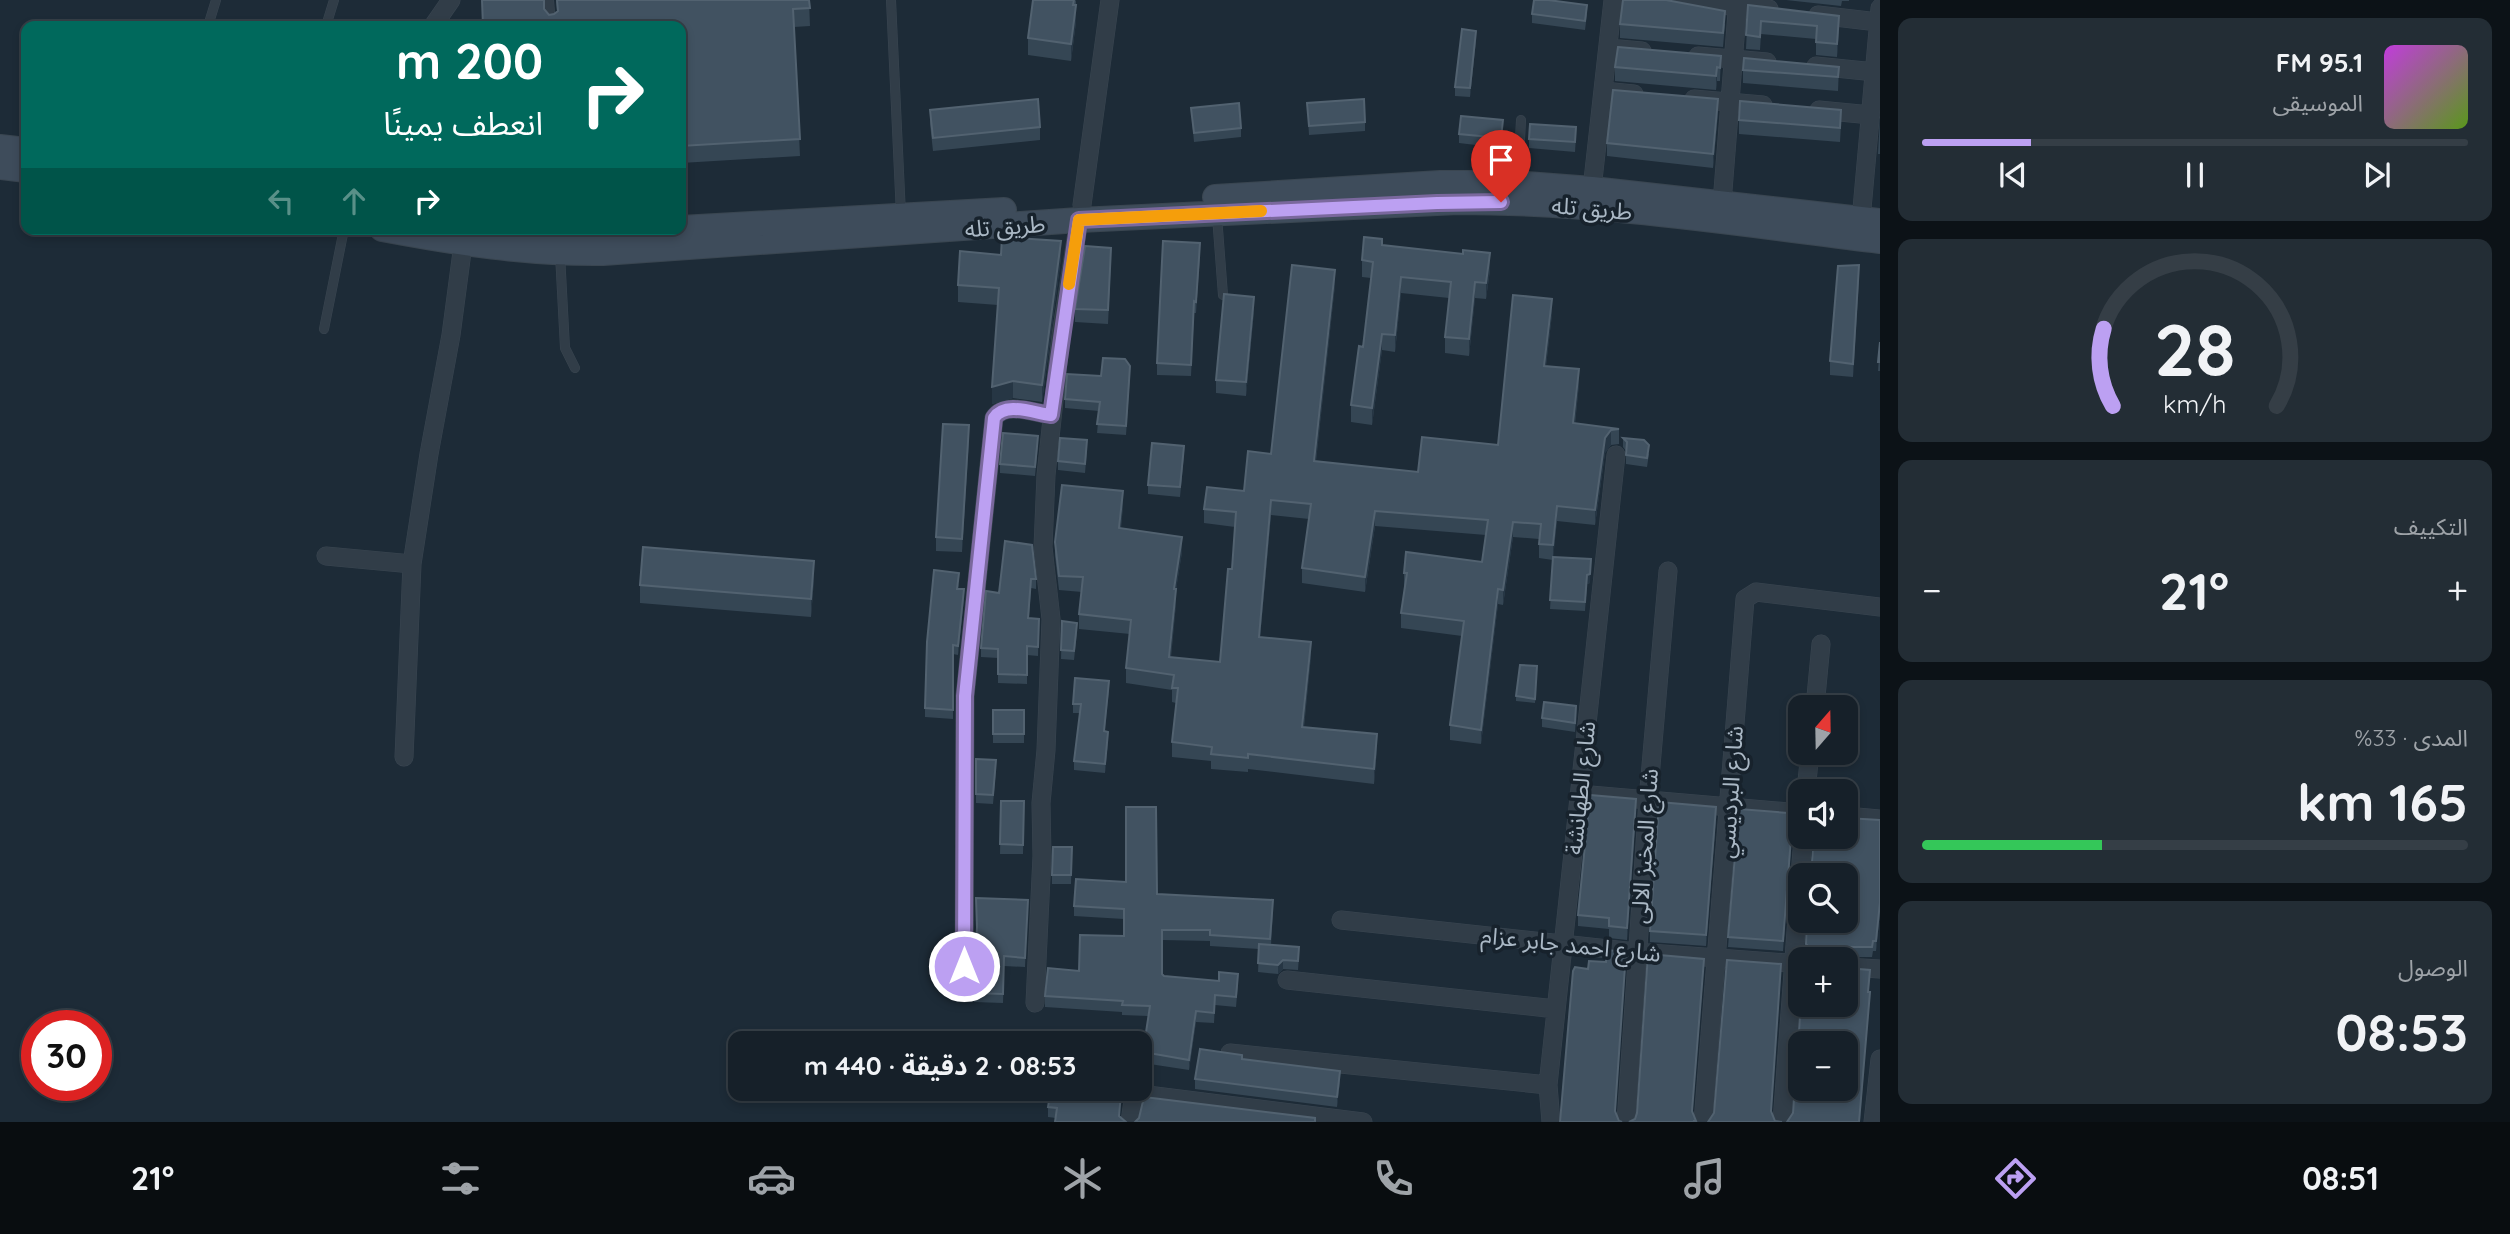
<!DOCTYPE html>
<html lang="ar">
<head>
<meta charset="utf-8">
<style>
  body { margin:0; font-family:Quicksand,"Noto Sans Arabic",sans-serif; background:#232d35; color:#f1f3f6; direction:rtl; height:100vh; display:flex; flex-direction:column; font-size:26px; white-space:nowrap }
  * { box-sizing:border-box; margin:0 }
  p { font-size:23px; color:#9ea3a8 }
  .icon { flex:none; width:38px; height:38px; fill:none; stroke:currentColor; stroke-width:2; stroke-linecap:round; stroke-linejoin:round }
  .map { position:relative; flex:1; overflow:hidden; direction:ltr }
  .panel { display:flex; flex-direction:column; gap:18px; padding:18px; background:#0c1217; width:630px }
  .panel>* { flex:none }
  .guide { position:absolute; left:21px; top:21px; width:665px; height:214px; border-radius:14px; box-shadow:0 4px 10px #0003,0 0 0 2px #353e46; direction:rtl; background:#00695c; color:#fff; overflow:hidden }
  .needle { width:46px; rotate:20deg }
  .tools { position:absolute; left:1788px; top:695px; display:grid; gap:14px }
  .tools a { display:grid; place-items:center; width:70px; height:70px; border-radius:14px; background:#162029; box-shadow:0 4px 10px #0003,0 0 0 2px #353e46; font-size:35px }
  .speed { position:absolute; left:21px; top:1010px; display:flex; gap:14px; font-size:35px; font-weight:700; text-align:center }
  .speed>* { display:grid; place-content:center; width:91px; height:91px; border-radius:50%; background:#162029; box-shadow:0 4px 10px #0003,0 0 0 2px #353e46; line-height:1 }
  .speed .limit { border:10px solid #d22; background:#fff; color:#111 }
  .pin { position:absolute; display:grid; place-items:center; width:60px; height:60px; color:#fff; margin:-72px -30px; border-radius:50% 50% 50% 0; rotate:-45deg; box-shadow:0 0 7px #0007 }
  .pin .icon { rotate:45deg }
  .me { position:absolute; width:77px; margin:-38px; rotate:0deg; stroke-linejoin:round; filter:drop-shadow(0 0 5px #0008) }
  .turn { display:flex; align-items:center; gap:24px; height:147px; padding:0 28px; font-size:32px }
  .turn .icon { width:91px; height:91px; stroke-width:2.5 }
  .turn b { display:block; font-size:49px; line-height:60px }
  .lanes { display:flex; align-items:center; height:66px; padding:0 28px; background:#0003; justify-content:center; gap:35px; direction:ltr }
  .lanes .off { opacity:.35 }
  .big { font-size:52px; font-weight:700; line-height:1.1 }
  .panel .card { flex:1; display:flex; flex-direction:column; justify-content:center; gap:10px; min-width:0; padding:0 24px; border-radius:14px; background:#232d35 }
  .panel .dial { align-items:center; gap:0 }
  .dial svg { height:182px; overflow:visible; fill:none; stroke:#353e46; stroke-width:7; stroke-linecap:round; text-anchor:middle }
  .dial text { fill:#f1f3f6; stroke:none }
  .song { display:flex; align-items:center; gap:21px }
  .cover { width:84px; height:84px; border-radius:10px; background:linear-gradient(135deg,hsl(290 70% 55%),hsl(90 70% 35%)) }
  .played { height:7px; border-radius:4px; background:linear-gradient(90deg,#bca0f2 20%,#353e46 20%) }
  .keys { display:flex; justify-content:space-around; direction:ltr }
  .heat { display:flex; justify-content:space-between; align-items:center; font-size:38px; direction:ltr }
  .charge { height:10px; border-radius:5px; background:linear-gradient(90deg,#34c759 33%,#353e46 0) }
  .trip { position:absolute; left:728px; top:1031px; width:424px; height:70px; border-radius:14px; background:#162029; box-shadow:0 4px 10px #0003,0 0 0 2px #353e46; font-weight:700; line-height:70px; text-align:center; direction:rtl }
  .menu { display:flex; height:112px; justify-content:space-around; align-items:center; background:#090d10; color:#9ea3a8 }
  .menu .icon { width:49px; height:49px }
  .menu .selected { color:#bca0f2 }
  .menu b { font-size:32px; color:#f1f3f6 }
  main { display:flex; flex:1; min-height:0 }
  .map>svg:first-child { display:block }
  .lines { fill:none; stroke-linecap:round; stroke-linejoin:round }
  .lane-casing { stroke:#3a4651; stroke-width:10 }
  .street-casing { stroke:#3a4651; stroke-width:19 }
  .secondary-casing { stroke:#3a4651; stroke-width:26 }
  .lane { stroke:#313d48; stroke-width:9 }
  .street { stroke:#313d48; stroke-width:18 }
  .secondary { stroke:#3e4c5b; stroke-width:24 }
  .wall { fill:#354654 }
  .shaded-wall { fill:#263644 }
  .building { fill:#415261; stroke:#526270; stroke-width:2; fill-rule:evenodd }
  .route-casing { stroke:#7a689d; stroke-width:18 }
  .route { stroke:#bca0f2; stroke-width:12 }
  .slow { stroke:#f59e0b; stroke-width:12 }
  .labels { text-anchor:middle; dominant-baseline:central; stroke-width:7; stroke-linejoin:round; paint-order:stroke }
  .street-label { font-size:23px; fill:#aab8c5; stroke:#17222c }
</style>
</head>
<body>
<main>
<section class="panel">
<div class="card">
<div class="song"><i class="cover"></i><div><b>95.1 FM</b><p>الموسيقى</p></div></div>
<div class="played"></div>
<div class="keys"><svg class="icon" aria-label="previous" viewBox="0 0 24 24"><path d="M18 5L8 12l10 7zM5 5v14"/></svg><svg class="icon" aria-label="pause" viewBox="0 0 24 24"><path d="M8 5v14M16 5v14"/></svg><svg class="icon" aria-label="next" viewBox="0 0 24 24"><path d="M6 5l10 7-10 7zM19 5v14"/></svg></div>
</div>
<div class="card dial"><svg viewBox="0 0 100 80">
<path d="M14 69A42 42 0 1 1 86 69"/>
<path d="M14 69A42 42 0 0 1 10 35" stroke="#bca0f2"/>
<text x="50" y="56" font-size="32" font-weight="700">28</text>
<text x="50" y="72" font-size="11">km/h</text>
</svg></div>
<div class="card"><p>التكييف</p>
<div class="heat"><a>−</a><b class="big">21°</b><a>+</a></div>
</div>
<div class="card"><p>المدى · 33%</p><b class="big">165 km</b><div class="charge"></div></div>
<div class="card"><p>الوصول</p><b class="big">08:53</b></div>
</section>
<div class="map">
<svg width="1880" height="1122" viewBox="0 0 1880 1122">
  <rect width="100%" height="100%" fill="#1d2b37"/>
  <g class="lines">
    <defs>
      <path id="lane" d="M549 0 551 26
        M891 0 901 215
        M208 26 216 0
        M326 26 334 0
        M1514 181 1519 159 1521 120
        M1217 216 1223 295
        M560 254 565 348 575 368
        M324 329 344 229"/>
      <path id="street" d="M1657 0 1769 9
        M1818 15 1878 22
        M433 26 451 0
        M1608 48 1642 51
        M1698 56 1767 62
        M1816 66 1875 72
        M1603 91 1634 94
        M1694 99 1763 105
        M1819 110 1871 115
        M1592 189 1613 0
        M1722 203 1738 0
        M1082 205 1110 0
        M1860 231 1880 8
        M326 556 412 564
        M1815 707 1821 644
        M404 757 412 564 429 454 451 335 465 229
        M1806 791 1810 752
        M1579 794 1801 813
        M1846 816 1880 819
        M1341 920 1636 952 1801 964
        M1846 967 1880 969
        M1287 980 1556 1009
        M964 993 965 696 994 418C1005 401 1034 413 1051 415
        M1035 1003 1042 856 1041 803 1046 750 1051 619 1043 547 1046 475 1061 335 1079 220
        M1230 1053 1548 1085
        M1092 1088 1363 1122
        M1130 1122 1134 1093
        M1551 1122 1548 1085 1616 455
        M1626 1122 1648 800 1668 571
        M1703 1122 1745 599 1756 592 1880 607
        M1782 1122 1803 836
        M1873 1122 1880 1059"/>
      <path id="secondary" d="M0 147 26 150
        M0 167 26 170
        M1215 197 1440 183H1514L1592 189 1880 221
        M681 228 1004 210
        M382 229C456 243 528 254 603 253L1079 220 1458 202C1600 202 1740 224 1880 241
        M515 229 605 232 668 229"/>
    </defs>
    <use href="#lane" class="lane-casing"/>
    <use href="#street" class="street-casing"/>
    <use href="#secondary" class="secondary-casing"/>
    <use href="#lane" class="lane"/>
    <use href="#street" class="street"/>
    <use href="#secondary" class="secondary"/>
  </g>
  <path class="wall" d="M556 0H809L810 26 794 27 800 156 681 163V26H483L544 9 549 15 554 14 557 12Z
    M1076 0V22L1071 61 1028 55V38Z
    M1786 0H1849V1H1842L1841 6Z
    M1748 5 1839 29 1837 57 1816 55V39L1761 34 1760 50 1746 49Z
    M1532 14H1587L1585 30 1532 23Z
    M1620 24H1725L1723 47 1620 38Z
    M1476 40 1470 97 1455 96V87Z
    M1721 56 1720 81H1717L1716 90 1615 81V67Z
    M1839 67 1838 91 1743 83V70Z
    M1307 103 1365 122V131L1309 135Z
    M1191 108 1241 128V137L1194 142Z
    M930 110 1040 127V140L933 151 930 124Z
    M1718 113 1713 168 1607 156V143Z
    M1880 118V154H1878Z
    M1739 120 1841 124 1840 142 1739 134Z
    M1503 129 1501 148 1459 143V134Z
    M1576 136 1575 152 1529 148V139Z
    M1382 245 1490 270 1486 299 1475 298 1469 356 1445 353V337L1449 298 1401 293 1395 352 1382 350 1372 425 1351 422V405L1363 347 1371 278 1362 277V260Z
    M1001 255 1061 258 1042 402 1013 398 992 404 998 305 958 302V285Z
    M1200 255 1196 313H1194L1191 376 1157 375V363Z
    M1111 261 1108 324 1075 322V309Z
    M1859 279 1853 377 1830 375V361Z
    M1335 285 1316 461 1418 472 1498 445 1552 314 1546 366 1579 384 1575 424 1619 429V444L1611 445 1605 453 1595 525 1557 521 1553 557 1590 583 1587 584 1585 611 1550 609 1553 560 1539 558V539L1513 537 1503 605 1498 604 1481 744 1450 740V725L1462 636 1401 628V613L1405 588H1404V573L1482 562 1486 535 1375 526 1365 592 1302 583V568L1309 519 1271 515 1260 637 1311 656 1304 727 1377 749 1374 784 1248 769V772L1211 769V761L1172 757V742L1176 703 1172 702V690L1126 683V668L1130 634 1079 629V614L1082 592 1059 590 1055 556V542L1123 506 1121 528 1182 552 1176 589V604L1171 657 1220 662 1232 569 1235 527 1204 523V509L1244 491 1271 454Z
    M1254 311 1246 396 1216 393V380Z
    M1880 342V371H1878Z
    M1130 375 1126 435 1097 433 1099 411 1065 408V399L1101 376Z
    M1623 438 1649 454 1647 467 1626 464V451L1623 447Z
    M969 439 962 552 936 551V537Z
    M1038 445 1035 476 1000 473V464Z
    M1087 450 1085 473 1058 470V461Z
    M1184 455 1180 497 1148 494V485Z
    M1005 541 1036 579V589L1031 588 1029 618 1039 619 1038 656 1027 655V684L998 683V658L981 657V648L999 593Z
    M814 579 811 617 640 603V585Z
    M959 582 958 589 964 598 958 655 953 654V719L925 717V708Z
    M1062 621 1077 632 1074 660 1061 659Z
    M1537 666 1535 703 1516 701V696Z
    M1109 690 1104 731 1108 741 1105 773 1074 770V761L1080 713H1073V704Z
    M993 710H1024V743H993Z
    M1576 716 1575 732 1542 727V718Z
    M976 759 996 769 993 804 976 803Z
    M1001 801H1024L1023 854H1000Z
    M1739 809 1801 814V826H1797L1792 834 1783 951 1728 947Z
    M1636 810 1627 940 1609 938V929L1578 926V915Z
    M1716 817 1706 946 1650 942V931Z
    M1880 820V912L1876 951H1873L1872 957H1842L1811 958 1806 954V944Z
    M1072 847 1071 884H1052V875Z
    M1157 894 1273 911 1271 945 1299 956 1298 970 1283 969 1278 974 1258 972 1259 949 1210 946V941L1162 940V974L1164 976 1238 984 1236 1007 1215 1005 1214 1023 1196 1022 1189 1070 1143 1063V1052L1148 1016 1122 1015V1012L1045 1007V996L1124 936V919L1074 916V906Z
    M1028 900 1025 967 1004 966 1003 1003 974 1002V993Z
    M1242 1059 1340 1081 1337 1107 1195 1089V1079Z
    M1121 1103 1056 1118 1048 1117V1107Z"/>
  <path class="shaded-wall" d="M1076 5V22L1071 61V44Z
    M1839 16V29L1837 57V44Z
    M1476 31V40L1470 97V88Z
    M1717 67V81L1716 90V76Z
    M1718 99V113L1713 168V154Z
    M1061 241V258L1042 402V385Z
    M1200 243V255L1196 313V302Z
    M1490 253V270L1486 299V283Z
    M1859 265V279L1853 377V364Z
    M1335 270V285L1314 476V461Z
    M1401 277V293L1395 352V335Z
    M1475 282V298L1469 356V339Z
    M1254 297V311L1246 396V382Z
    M1552 299V314L1544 380V366Z
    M1382 334V350L1372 425V408Z
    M1579 369V384L1573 438V423Z
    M1013 381V398L992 404V387Z
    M969 425V439L962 552V539Z
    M1611 430V445L1605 453 1595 525V510L1605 438Z
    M1123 491V506L1119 542V528Z
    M1271 500V515L1259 651V637Z
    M1557 506V521L1553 560V545Z
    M1375 511V526L1365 592V577Z
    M1513 522V537L1503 605V590Z
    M1182 537V552L1174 604V589Z
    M1591 559 1590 583 1587 584 1585 611 1587 575Z
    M814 561V579L811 617V599Z
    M964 589V598L958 655V646Z
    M1176 589V604L1169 671V657Z
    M1498 589V604L1481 744V730Z
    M1311 642V656L1302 741V727Z
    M1109 681V690L1104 740V731Z
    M1108 732V741L1105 773V764Z
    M1377 734V749L1374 784V769Z
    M1636 799V810L1627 940V928Z
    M1716 807V817L1706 946V935Z
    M1797 816V826L1792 834 1783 951 1792 825Z
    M1880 902V912L1876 951V941Z
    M1842 947V957L1840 959H1835V956Z
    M1626 952V962L1615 1121V1111Z
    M1704 959V968L1692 1121V1111Z
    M1283 960V969L1278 974V965Z
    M1781 964V974L1771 1121V1111Z
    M1870 992 1860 1122H1859Z
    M1196 1011V1022L1189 1070V1060Z
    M1340 1071V1081L1337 1107V1097Z"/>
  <path class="building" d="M482 0H544V9L549 15 554 14 558 11 557 0H809L810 8 793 9 800 139 681 146V26H483Z
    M1033 0H1074L1073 5H1076L1071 44 1028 38Z
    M1534 0H1548L1587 5 1585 21 1532 14Z
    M1623 0H1666L1725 11 1723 33 1620 24Z
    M1748 5 1839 16 1837 44 1816 42 1817 26 1761 21 1760 37 1746 35Z
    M1462 29 1476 31 1470 88 1455 87Z
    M1618 47 1721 56 1720 68 1717 67 1716 76 1615 67Z
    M1744 58 1839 67 1838 77 1743 70Z
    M1613 90 1718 99 1713 154 1607 143Z
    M1038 99 1040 127 933 138 930 110Z
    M1364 99 1365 122 1309 126 1307 103Z
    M1740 101 1841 110 1840 128 1739 120Z
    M1239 103 1241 128 1194 133 1191 108Z
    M1461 116 1503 120 1501 138 1459 134Z
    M1530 124 1576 127 1575 142 1529 139Z
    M1002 237 1061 241 1042 385 1013 381 992 387 999 288 958 285 960 251 1001 255Z
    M1364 237 1382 239V245L1463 254V250L1490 253 1486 283 1475 282 1469 339 1445 337 1451 282 1401 277 1395 335 1382 334 1372 408 1351 405 1359 346 1363 347 1373 262 1362 260Z
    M1163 241 1200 243 1196 302 1194 301 1191 365 1157 363Z
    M1085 246 1111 248 1108 310 1075 309Z
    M1292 265 1335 270 1314 461 1418 472 1422 437 1498 445 1513 295 1552 299 1544 366 1579 369 1573 423 1619 429 1611 430 1605 438 1595 510 1557 506 1553 545 1539 544 1541 524 1513 522 1503 590 1498 589 1481 730 1450 725 1464 621 1401 613 1407 573H1404L1406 552 1482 562 1488 520 1375 511 1365 577 1302 568 1311 504 1271 500 1259 637 1311 642 1302 727 1377 734 1374 769 1248 754V758L1211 754 1212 747 1172 742 1178 688H1172L1174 675 1126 668 1131 620 1079 614 1083 577 1059 576 1055 542 1062 485 1123 491 1119 528 1182 537 1174 589H1176L1169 657 1220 662 1228 569H1232L1236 512 1204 509 1207 487 1244 491 1248 451 1271 454Z
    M1859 265 1853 364 1830 361 1838 266Z
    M1224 294 1254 297 1246 382 1216 380Z
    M1880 342V362H1878Z
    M1103 358 1125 359 1130 366 1126 426 1097 424 1100 402 1065 399 1067 374 1101 376Z
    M943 424 969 425 962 539 936 537Z
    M1003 433 1038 436 1035 467 1000 464Z
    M1060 438 1087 440 1085 464 1058 461Z
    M1623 438 1644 440 1649 445 1647 458 1626 455 1627 442Z
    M1152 443 1184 446 1180 487 1148 485Z
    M1005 541 1032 545 1036 579H1031L1028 618 1039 619 1038 647 1027 646V675L998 674V649L981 648 986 591 999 593Z
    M643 547 814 561 811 599 640 585Z
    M1553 557 1591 559 1590 574 1587 575 1585 602 1550 600Z
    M934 570 959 573 957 589H964L958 646 953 645V710L925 708 927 642Z
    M1062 621 1077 623 1074 651 1061 650Z
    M1520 665 1537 666 1535 699 1516 696Z
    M1075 678 1109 681 1104 731 1108 732 1105 764 1074 761 1081 704H1073Z
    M1544 702 1576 706 1575 723 1542 718Z
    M993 710H1024V734H993Z
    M976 759 996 760 993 795 976 794Z
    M1590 795 1636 799 1627 928 1609 926V918L1578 915Z
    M1001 801H1024L1023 845 1000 844Z
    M1659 802 1716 807 1706 935 1650 931Z
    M1126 807H1156L1157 894 1273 900 1270 939 1210 935V930H1162V974L1164 976 1219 981V972L1238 974 1236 997 1215 995 1214 1013 1196 1011 1189 1060 1143 1052 1150 1006 1122 1005 1123 1001 1045 996 1048 968 1079 971 1080 935 1124 936V909L1074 906 1076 879 1126 882Z
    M1739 809 1801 814V816H1797L1792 825 1783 941 1728 937Z
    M1846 818 1880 820V902L1876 941H1873L1872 947H1842L1835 956V959H1811L1812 956 1811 949 1806 944 1807 920H1846V875H1811L1814 836H1846Z
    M1053 847H1072L1071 875H1052Z
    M976 898 1028 900 1025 958 1004 956 1003 994 974 993 977 927Z
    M1259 944 1299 947 1298 961 1283 960 1278 965 1258 963Z
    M1607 950 1626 952 1615 1111 1619 1121 1622 1122H1560L1573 971 1575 967 1588 969 1589 961 1606 962Z
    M1648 954 1704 959 1692 1111 1696 1121H1694V1122H1629L1635 1119 1637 1113Z
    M1727 960 1781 964 1771 1111 1775 1121 1782 1122H1708L1714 1113Z
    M1846 968 1870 970 1868 992H1870L1859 1122H1787L1793 1113 1801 1004H1846ZM1801 1043H1846V1088H1801Z
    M1039 1035 1072 1038 1104 1043H1039Z
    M1200 1049 1242 1055V1059L1340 1071 1337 1097 1195 1079Z
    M1051 1088H1089L1121 1093 1119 1116 1126 1122H1055L1057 1108 1048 1107Z
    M1144 1097 1315 1118V1122H1135L1139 1118Z"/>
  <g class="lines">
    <defs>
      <path id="route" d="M964 966 965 696 994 418C1005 401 1034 413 1051 415L1079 220 1437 203 1501 202"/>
    </defs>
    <use href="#route" class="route-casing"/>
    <use href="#route" class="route"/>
    <path class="slow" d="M1069 284 1079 220 1261 211"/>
  </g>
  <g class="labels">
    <g class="street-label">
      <text transform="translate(1592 208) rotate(5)">طريق تله</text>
      <text transform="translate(1005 226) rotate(-4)">طريق تله</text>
      <text transform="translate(1580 788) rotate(-84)">شارع الطهانشة</text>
      <text transform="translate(1730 792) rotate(-86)">شارع البرديسي</text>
      <text transform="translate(1644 846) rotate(-86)">شارع المخبز الالى</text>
      <text transform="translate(1571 944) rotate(6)">شارع احمد جابر عزام</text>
    </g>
  </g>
</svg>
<div class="tools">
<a><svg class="needle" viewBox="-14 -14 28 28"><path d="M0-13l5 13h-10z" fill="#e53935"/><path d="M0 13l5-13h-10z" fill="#9ea3a8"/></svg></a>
<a><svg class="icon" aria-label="sound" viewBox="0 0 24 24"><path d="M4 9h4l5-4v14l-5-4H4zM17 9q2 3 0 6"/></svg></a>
<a><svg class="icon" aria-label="search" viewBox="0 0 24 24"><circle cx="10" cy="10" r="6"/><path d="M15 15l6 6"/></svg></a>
<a>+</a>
<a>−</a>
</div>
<div class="speed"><div class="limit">30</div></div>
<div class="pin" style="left:1501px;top:202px;background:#d93025"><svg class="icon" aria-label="arrive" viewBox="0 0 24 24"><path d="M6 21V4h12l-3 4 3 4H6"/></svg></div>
<svg class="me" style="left:964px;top:966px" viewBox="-20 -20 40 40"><circle r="17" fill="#bca0f2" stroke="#fff" stroke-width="3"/><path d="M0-11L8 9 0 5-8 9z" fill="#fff"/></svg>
<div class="trip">08:53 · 2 دقيقة · 440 m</div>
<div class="guide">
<div class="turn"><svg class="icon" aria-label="right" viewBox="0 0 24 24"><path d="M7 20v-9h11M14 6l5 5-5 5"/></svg><div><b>200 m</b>انعطف يمينًا</div></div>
<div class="lanes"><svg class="icon off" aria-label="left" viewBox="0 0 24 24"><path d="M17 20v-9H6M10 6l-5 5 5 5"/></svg><svg class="icon off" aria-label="ahead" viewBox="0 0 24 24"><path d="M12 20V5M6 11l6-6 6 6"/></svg><svg class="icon" aria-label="right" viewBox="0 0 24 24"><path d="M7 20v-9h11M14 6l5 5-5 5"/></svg></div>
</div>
</div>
</main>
<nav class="menu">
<b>08:51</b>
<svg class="icon selected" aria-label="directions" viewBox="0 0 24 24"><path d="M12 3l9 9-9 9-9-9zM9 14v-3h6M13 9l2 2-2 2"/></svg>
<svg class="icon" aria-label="music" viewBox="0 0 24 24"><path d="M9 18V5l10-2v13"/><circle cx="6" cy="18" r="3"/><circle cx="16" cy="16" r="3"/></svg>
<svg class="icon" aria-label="phone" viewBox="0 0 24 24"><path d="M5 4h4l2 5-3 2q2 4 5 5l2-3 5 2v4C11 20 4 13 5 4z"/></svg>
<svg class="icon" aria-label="climate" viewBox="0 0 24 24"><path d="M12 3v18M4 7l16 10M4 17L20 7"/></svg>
<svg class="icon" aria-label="car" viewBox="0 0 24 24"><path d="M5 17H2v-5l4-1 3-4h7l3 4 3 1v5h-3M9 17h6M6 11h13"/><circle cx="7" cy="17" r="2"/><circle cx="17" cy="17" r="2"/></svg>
<svg class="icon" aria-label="filters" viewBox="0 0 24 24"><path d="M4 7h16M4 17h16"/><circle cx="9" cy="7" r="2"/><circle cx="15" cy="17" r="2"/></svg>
<b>21°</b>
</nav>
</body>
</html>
